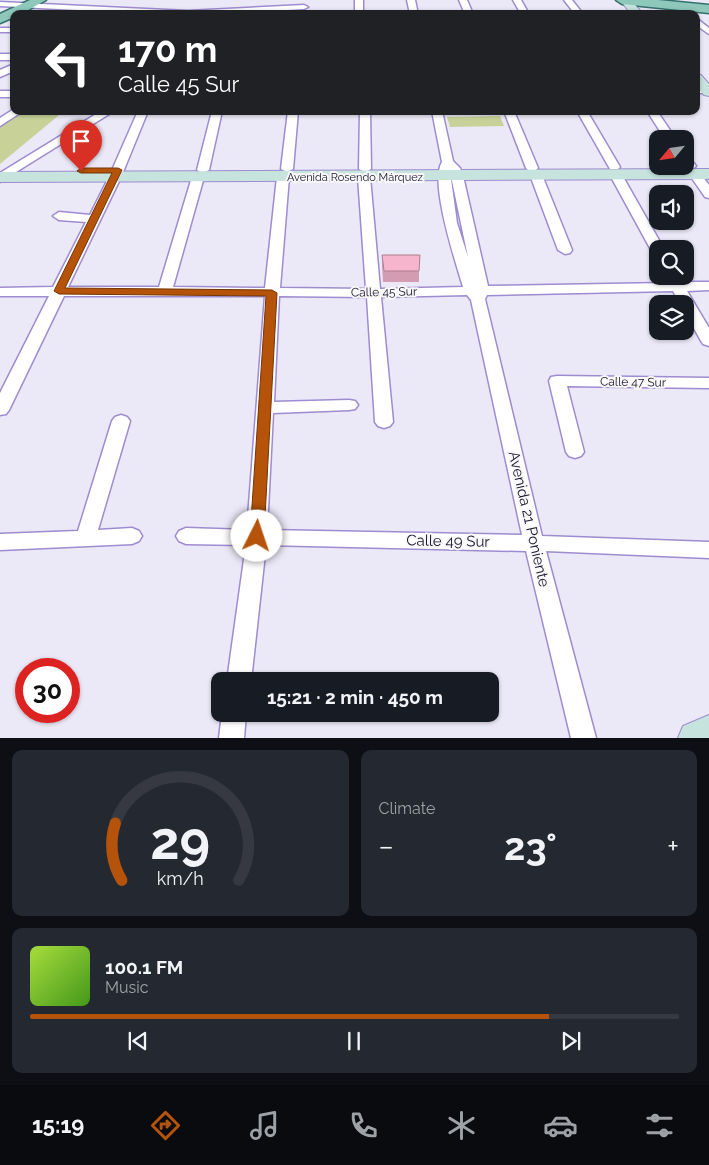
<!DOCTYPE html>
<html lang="en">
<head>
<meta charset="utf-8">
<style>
  body { margin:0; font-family:Raleway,sans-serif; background:#242831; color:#f1f3f6; height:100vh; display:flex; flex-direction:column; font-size:19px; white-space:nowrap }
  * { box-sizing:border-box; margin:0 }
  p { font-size:16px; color:#9ea1a6 }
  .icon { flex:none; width:28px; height:28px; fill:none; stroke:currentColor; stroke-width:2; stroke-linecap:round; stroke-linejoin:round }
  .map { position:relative; height:738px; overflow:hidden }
  .sheet { display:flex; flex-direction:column; gap:12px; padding:12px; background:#0d0f14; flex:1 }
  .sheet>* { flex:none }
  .guide { position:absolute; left:10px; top:10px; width:690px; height:105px; border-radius:10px; box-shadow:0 1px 4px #0004; background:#202124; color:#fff; overflow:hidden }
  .needle { width:32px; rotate:241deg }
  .fabs { position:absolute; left:649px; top:130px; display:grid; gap:10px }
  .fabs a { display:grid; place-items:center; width:45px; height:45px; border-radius:10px; background:#171b24; box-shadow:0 1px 4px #0004; font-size:25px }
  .speed { position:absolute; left:15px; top:658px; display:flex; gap:10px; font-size:25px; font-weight:700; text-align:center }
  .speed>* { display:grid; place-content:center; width:65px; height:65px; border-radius:50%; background:#171b24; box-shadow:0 1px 4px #0004; line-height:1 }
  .speed .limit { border:8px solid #d22; background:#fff; color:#111 }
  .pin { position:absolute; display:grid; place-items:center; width:42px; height:42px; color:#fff; margin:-51px -21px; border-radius:50% 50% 50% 0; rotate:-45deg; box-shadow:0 0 5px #0007 }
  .pin .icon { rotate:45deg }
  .me { position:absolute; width:55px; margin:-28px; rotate:4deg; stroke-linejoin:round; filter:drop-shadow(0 0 4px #0008) }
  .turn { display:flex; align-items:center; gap:18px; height:105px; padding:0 25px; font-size:22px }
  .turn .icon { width:65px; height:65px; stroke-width:2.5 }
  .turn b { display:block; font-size:35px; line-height:42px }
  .big { font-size:38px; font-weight:700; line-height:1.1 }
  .sheet .card { flex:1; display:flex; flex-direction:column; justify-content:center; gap:8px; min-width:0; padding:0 18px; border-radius:10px; background:#242831 }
  .sheet .dial { align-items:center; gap:0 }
  .dial svg { height:130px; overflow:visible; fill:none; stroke:#363941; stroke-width:7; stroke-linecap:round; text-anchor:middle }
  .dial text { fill:#f1f3f6; stroke:none }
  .song { display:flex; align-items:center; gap:15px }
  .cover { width:60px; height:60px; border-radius:8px; background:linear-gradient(135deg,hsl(80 70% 55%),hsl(100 70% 35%)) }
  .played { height:5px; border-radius:2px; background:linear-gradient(90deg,#b45309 80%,#363941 80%) }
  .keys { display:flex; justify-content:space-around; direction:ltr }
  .heat { display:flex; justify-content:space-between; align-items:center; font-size:28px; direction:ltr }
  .sheet .tiles { flex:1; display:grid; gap:12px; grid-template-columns:1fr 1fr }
  .card:last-child { grid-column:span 2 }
  .trip { position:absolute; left:211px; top:672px; width:288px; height:50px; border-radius:10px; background:#171b24; box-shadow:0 1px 4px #0004; font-weight:700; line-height:50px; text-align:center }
  .dock { display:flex; height:80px; justify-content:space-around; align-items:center; background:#090b0e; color:#9ea1a6 }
  .dock .icon { width:35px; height:35px }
  .dock .on { color:#b45309 }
  .dock b { font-size:22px; color:#f1f3f6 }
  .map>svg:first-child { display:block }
  .green { fill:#c8d298 }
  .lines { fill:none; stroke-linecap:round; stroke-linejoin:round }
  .minor-casing { stroke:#9e8cd0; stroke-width:3 }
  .secondary-casing { stroke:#9e8cd0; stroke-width:2 }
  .primary-casing { stroke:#34716c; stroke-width:3 }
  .minor { fill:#fff; fill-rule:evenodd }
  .secondary { fill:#c6e3dd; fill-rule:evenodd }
  .primary { fill:#8dc8bb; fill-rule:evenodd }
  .wall { fill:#d49cb0 }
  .building { fill:#f6b5cd; stroke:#ac7f90 }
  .route { fill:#b45309; stroke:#753606 }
  .labels { text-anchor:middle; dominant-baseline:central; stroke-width:4; stroke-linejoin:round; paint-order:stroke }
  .far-street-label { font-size:11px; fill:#1b142e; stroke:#f8f8f8 }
  .street-label { font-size:12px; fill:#1b142e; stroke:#f8f8f8 }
  .near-street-label { font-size:15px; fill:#1b142e; stroke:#f8f8f8 }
</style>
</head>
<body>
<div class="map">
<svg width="709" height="738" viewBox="0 0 709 738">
  <rect width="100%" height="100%" fill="#ebe8f7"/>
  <path class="green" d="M22 111H64L0 164V126Z
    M500 116 504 126 450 127 447 117Z"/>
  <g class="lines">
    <defs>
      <path id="minor" d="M355 0H363V14H355Z
        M407 0H415L418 14H410Z
        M459 0H467L473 14H465Z
        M513 0H521L529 14H521Z
        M564 0H572L583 14H575Z
        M0 2 188 11 304 5 308 7 304 9 219 14H155L0 6Z
        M696 18 709 28V34L696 25Z
        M0 28H14V32H0Z
        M0 54H14V60H0Z
        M14 64V71L0 77V70Z
        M696 87H709V93H696Z
        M0 91H14V97H0Z
        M14 109V111H23L0 126V118Z
        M101 111H114L0 182V173Z
        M138 111H148L121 177 68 287H159L192 177 198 173 204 177 173 287 265 288 277 177 283 173 289 177 280 288 366 289 358 177 364 173 370 177 380 289 463 287C456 263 429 182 442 162L432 111H442L453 161 460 168 463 176 488 286 668 283 666 278 667 276H679L683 282H709V290L687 291 709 328V346L703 344 701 341 685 312V304H680L673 291 487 295 485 299 542 536 709 542V558L546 551 596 738H571L526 551 266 545 251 681H227L246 545 186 544 179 541 176 536 179 531 186 528 247 530 265 296H64L9 410 6 414 0 415V393L49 296H0V288L53 287 86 222 59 220 53 216 59 212 90 215 109 177ZM450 172 451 176 468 257 457 223ZM467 295 471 300 522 535 267 530 273 413 349 410 355 409 358 405 355 401 349 400 274 402 279 296 367 297 375 422 378 426 384 428 390 426 393 422 381 297Z
        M212 111H222L209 170 203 173 197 170Z
        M288 111H298L293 169 287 172 281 169Z
        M360 111H370L371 169 365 172 359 169Z
        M504 111H514L538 168 536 170H528L526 168Z
        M577 111H587L620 167 618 169H610Z
        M647 111H657L676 139H665Z
        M685 156 689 157 696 166 694 168H686Z
        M695 171 699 172 709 185V198L705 197 689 174Z
        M536 172 542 175 572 250 570 253 565 254 558 250 530 175Z
        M616 172 622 175 664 249H658V254L651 250 610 175Z
        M557 376 709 378V388L567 386 584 452 581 456 575 458 569 456 566 452 549 381 551 377Z
        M121 415 127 417 130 421 98 530 132 528 139 531 142 536 139 541 132 544 0 550V534L78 531 112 421 115 417Z
        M222 714H246L244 738H219Z"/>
      <path id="secondary" d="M620 0H631L643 14H631Z
        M696 74 701 75 709 84V96L704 95 696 86Z
        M709 169V179L0 182V172Z
        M709 715V738H678L683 726Z"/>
      <path id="primary" d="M30 0H46L21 14H14V17L0 23V14Z
        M616 0H658L709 5V13L622 4Z"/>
    </defs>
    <use href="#minor" class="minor-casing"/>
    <use href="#secondary" class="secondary-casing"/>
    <use href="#primary" class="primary-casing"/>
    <use href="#minor" class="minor"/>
    <use href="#secondary" class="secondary"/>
    <use href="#primary" class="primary"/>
  </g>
  <path class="wall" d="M382 255 419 271V282H383L382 266Z"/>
  <path class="building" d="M382 255H420L419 271H384Z"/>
  <path class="route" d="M118 168 122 170 65 288 272 290 277 293 264 536 262 539 257 541 252 539 250 536 266 296 59 294 54 291 112 173H81L77 171 81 168Z"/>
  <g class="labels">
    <g class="far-street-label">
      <text x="355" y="177">Avenida Rosendo Márquez</text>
    </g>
    <g class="street-label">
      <text transform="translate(384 292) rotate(-1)">Calle 45 Sur</text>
      <text transform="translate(633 382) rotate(1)">Calle 47 Sur</text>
    </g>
    <g class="near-street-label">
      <text transform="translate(529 519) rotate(77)">Avenida 21 Poniente</text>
      <text transform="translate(448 541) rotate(1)">Calle 49 Sur</text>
    </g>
  </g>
</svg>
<div class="fabs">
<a><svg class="needle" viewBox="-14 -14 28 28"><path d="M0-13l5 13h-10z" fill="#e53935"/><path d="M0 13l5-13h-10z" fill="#9ea1a6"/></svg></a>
<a><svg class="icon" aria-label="sound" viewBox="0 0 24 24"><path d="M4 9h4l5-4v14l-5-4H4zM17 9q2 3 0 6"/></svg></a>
<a><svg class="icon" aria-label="search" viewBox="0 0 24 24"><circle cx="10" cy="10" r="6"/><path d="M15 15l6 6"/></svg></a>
<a><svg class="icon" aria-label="layers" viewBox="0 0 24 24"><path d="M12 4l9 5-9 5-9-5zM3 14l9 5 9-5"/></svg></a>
</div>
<div class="speed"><div class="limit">30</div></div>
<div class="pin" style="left:81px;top:171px;background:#d93025"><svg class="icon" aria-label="arrive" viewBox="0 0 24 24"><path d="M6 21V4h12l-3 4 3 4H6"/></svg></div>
<svg class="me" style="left:257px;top:536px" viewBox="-20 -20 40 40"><circle r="19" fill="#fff"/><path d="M0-13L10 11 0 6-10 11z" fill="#b45309"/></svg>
<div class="trip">15:21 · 2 min · 450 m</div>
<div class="guide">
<div class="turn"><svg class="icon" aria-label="left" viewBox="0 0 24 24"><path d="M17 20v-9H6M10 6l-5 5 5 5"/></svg><div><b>170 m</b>Calle 45 Sur</div></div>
</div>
</div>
<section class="sheet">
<div class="tiles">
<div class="card dial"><svg viewBox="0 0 100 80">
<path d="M14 69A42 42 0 1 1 86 69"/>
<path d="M14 69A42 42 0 0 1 10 34" stroke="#b45309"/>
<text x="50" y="56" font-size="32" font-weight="700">29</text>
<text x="50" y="72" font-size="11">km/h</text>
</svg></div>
<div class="card"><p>Climate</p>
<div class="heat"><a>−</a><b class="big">23°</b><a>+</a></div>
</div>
<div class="card">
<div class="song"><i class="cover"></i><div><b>100.1 FM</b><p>Music</p></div></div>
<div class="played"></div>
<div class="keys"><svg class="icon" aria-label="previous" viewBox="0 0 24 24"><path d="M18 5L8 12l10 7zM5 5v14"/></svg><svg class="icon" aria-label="pause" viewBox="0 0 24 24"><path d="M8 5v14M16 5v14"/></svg><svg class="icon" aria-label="next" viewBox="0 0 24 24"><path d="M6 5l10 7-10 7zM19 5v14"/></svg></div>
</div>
</div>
</section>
<nav class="dock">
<b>15:19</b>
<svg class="icon on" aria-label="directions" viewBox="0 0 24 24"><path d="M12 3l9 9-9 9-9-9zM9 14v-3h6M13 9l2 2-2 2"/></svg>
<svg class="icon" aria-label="music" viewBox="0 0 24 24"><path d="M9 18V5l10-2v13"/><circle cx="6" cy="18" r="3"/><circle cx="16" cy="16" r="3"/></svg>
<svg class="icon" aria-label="phone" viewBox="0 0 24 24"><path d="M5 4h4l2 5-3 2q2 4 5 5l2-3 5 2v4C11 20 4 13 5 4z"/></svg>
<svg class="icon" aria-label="climate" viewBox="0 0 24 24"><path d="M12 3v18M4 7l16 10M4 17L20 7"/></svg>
<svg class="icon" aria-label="car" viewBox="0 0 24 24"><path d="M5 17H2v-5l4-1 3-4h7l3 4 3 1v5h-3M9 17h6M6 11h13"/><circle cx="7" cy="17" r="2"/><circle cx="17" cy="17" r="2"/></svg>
<svg class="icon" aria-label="filters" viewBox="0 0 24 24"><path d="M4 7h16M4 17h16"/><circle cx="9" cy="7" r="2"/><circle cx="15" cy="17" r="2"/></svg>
</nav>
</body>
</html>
